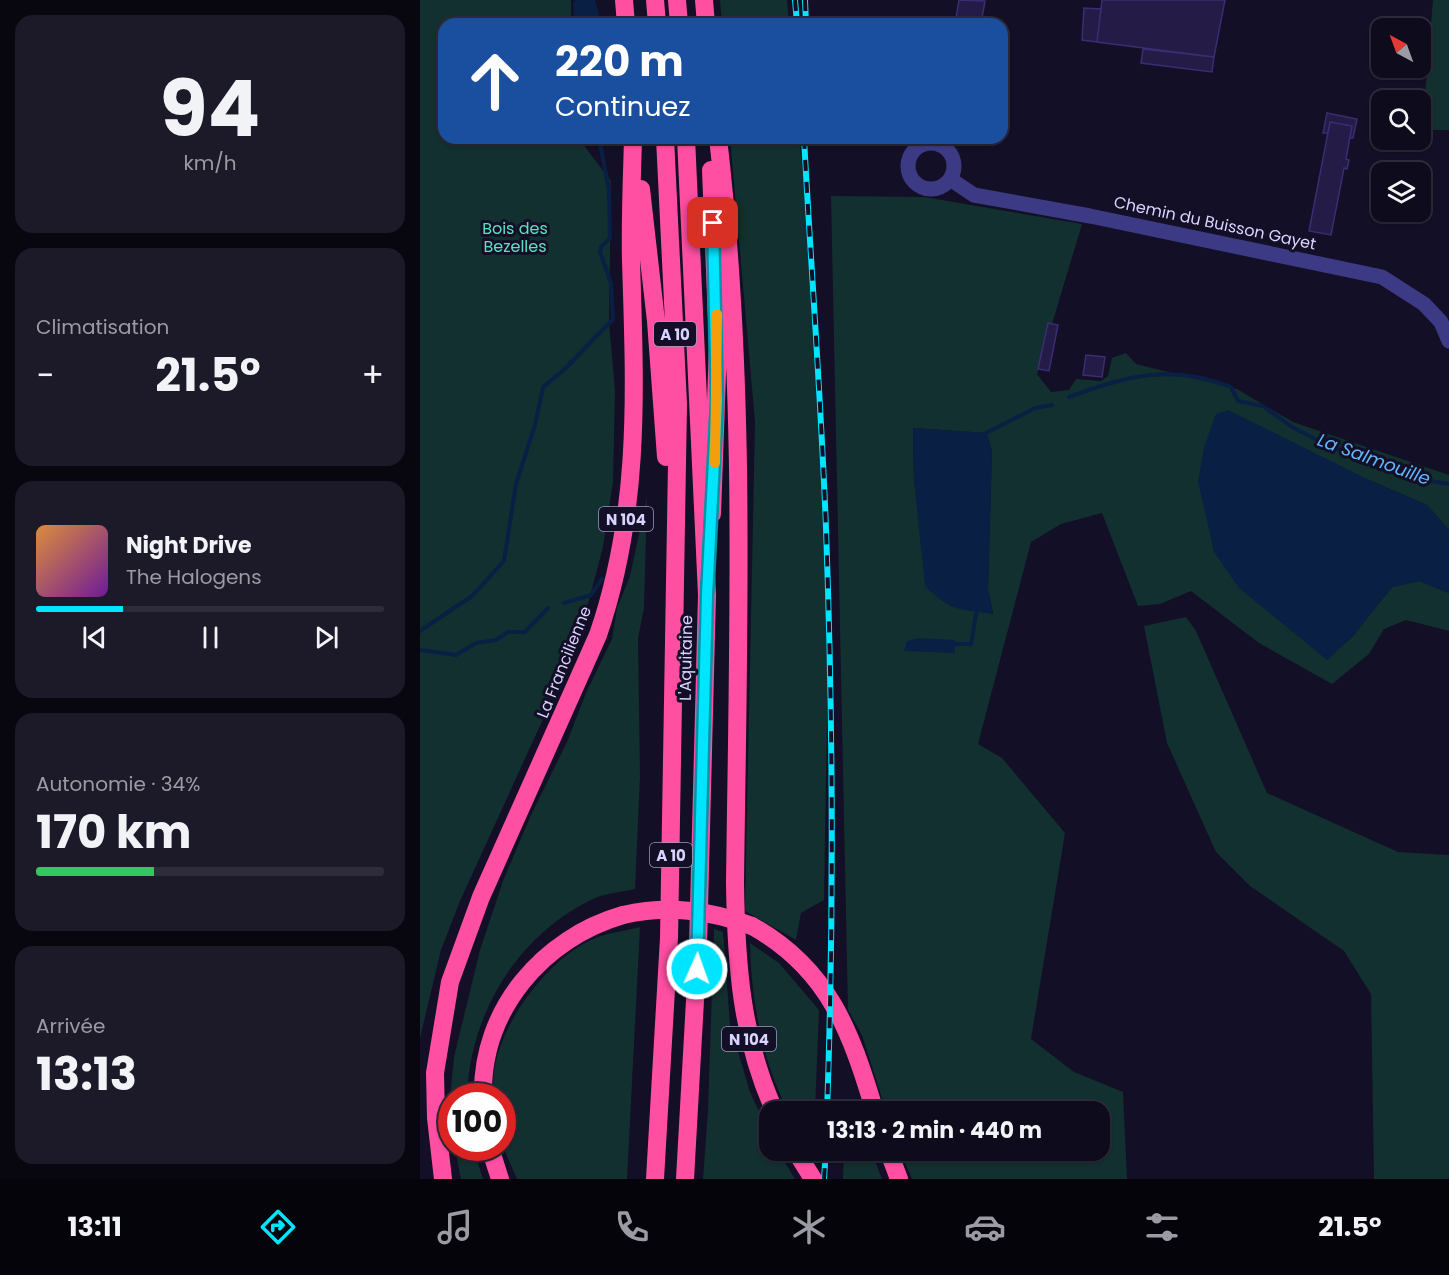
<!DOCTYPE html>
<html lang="fr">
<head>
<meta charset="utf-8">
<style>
  body { margin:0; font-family:Poppins,sans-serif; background:#1c1929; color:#f1f3f6; height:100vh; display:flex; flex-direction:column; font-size:22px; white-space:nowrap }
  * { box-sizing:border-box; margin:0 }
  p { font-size:20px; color:#9b9ba3 }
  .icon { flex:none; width:33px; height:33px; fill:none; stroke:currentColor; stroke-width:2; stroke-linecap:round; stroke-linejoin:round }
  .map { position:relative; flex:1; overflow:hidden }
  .sheet { display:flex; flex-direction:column; gap:15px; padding:15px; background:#08060f; width:420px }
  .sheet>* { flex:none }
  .guide { position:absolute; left:18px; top:18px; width:570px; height:126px; border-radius:18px; box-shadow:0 2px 4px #0004,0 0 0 2px #2e2b3b; background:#1a4fa0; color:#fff; overflow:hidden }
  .needle { width:39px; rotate:319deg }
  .buttons { position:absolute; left:951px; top:18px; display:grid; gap:12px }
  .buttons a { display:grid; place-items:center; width:60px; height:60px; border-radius:12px; background:#0e0b1c; box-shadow:0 2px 4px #0004,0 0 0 2px #2e2b3b; font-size:30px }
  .speed { position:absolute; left:18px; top:1083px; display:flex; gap:12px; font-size:30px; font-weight:700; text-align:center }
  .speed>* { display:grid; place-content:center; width:78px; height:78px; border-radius:50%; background:#0e0b1c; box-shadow:0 2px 4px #0004,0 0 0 2px #2e2b3b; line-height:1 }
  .speed .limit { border:9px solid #d22; background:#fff; color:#111 }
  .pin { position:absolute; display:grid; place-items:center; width:51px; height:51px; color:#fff; margin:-26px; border-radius:12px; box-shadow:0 3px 9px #0006 }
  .me { position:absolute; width:66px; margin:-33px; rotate:2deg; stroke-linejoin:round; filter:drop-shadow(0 0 4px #0008) }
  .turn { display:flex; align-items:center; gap:21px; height:126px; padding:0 18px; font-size:27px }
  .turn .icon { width:78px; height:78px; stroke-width:2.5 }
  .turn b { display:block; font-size:42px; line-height:51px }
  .big { font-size:45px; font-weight:700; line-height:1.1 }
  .sheet .card { flex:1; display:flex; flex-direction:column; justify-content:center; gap:9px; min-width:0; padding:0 21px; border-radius:18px; background:#1c1929 }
  .sheet .dial { align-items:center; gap:0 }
  .dial b { font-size:78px; line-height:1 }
  .song { display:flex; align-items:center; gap:18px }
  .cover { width:72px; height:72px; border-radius:9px; background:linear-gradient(135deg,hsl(30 70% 55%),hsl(280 70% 35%)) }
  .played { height:6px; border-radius:3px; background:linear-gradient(90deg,#00e5ff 25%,#2e2b3b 25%) }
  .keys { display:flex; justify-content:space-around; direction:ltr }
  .heat { display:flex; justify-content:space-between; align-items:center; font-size:33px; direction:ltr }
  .charge { height:9px; border-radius:4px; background:linear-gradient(90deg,#34c759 34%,#2e2b3b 0) }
  .trip { position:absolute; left:339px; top:1101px; width:351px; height:60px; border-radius:18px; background:#0e0b1c; box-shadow:0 2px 4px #0004,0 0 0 2px #2e2b3b; font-weight:700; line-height:60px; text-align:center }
  .tabs { display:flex; height:96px; justify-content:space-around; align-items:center; background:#06040b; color:#9b9ba3 }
  .tabs .icon { width:42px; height:42px }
  .tabs .selected { color:#00e5ff }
  .tabs b { font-size:27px; color:#f1f3f6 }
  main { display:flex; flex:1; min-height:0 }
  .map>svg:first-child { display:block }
  .green { fill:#12302f; fill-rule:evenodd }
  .water { fill:#0a1f44 }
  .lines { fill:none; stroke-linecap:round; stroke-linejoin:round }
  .stream { stroke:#0a1f44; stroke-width:4 }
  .building { fill:#241b47; stroke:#3b2d73; stroke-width:1.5 }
  .minor { stroke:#3d3a85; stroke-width:15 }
  .highway { stroke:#ff4fa3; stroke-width:18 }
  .rail-casing { stroke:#00e5ff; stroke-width:6 }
  .rail { stroke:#130f26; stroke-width:4; stroke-dasharray:11; stroke-linecap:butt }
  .highway-bridge { stroke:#ff4fa3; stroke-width:18 }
  .route-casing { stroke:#0095a6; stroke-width:15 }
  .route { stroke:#00e5ff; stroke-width:10 }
  .slow { stroke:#f59e0b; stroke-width:10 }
  .labels { text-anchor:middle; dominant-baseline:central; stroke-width:6; stroke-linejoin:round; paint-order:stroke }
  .shield { fill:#130f26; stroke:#9e99be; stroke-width:1.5 }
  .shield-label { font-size:15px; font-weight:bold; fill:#d9d4ff }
  .street-label { font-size:16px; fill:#d9d4ff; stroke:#130f26 }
  .park-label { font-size:16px; fill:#5fe0c0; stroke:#130f26 }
  .water-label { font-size:18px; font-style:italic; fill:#62b6ff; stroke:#130f26 }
</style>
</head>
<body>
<main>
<section class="sheet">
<div class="card dial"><b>94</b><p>km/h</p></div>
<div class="card"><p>Climatisation</p>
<div class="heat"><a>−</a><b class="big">21.5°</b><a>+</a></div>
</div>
<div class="card">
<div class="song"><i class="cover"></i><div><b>Night Drive</b><p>The Halogens</p></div></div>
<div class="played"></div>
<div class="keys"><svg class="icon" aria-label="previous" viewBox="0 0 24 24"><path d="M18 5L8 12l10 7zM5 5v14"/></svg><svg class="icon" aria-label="pause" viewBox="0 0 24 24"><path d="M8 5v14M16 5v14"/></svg><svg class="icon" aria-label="next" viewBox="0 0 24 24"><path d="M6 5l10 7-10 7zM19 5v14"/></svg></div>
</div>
<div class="card"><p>Autonomie · 34%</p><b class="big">170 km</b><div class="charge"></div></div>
<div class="card"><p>Arrivée</p><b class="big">13:13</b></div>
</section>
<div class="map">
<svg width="1029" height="1179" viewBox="0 0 1029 1179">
  <rect width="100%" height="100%" fill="#130f26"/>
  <path class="green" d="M0 0H151V24H24V138H161L162 143 191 181 189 323 195 390 193 482 183 547 167 608 124 717 40 901 21 950 0 1038Z
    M300 0H367L369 24H302Z
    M1013 0H1029V130H1002Z
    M310 138H379L383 175 400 462 408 659 404 900 381 913 376 940 325 911 335 422Z
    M411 196 504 197 662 224 617 374 631 392 649 390 656 379 681 381 688 376 692 358 706 353 716 364 817 389 873 422 1029 475V530L1007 505 949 480 907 659 932 637 972 587 999 581 1029 593V631L986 620 964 629 949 654 912 684 839 643 771 591 740 604 718 606 682 513 641 524 611 542 558 744 582 758 645 833 611 1039 654 1072 703 1092 707 1179H492L480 1151 680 1150V1112L466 1111 442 1035 428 1010ZM493 428 566 433 572 450 568 589 573 614 563 612 497 496 494 481Z
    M227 497 224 608 218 638 220 776 215 889C202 892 187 893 175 898 98 934 50 1013 47 1096H32L31 1126V1088L34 1057 60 950 83 881 110 817 147 742 166 693 192 639 197 608 210 576Z
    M766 617 776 631 847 793 978 852 1029 855V1179H954L951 994 924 951 830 886 796 852 747 743 724 626Z
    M220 927 207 1179H97L83 1147 82 1096H73V1093C73 1084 73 1075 75 1066 83 1020 128 960 171 940 185 933 205 931 220 927Z
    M294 929 303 932 310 1025 330 1092 349 1133 350 1150 358 1151 375 1179H283L288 1110Z
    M330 943 359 963 399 1010 395 1111H368C342 1061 331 1000 330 943Z
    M35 1148H53L63 1179H41Z
    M424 1151H451L462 1179H423Z"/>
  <path class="water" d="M156 0H175L182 24H154L153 3Z
    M808 410 949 480 1007 505 1029 530V593L999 581 972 587 932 637 907 660 819 588 794 552 778 481 784 448 794 419 796 414Z
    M493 428 566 433 572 450 568 589 573 614C537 608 533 613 505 586L494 481Z
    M499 638 535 640V653L484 651 487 641Z"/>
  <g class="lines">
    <path class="stream" d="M649 397C707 376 751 363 811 387L818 401 843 406 872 427 905 444 1004 480 1029 484
      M566 437V433L615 408 632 405
      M144 603 171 595 182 579
      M0 631 52 596 84 561 96 484 115 425 123 387 144 370 193 319 191 283 180 252 181 247 190 238 189 190 179 138
      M531 644H551L557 609
      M0 650 36 655 56 643 76 640 88 632H105L128 608"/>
  </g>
  <path class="building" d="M539 0 565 1 561 24H535Z
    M682 0H805L794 57 677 42Z
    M664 8 681 9 677 42 662 40Z
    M723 49 794 57 792 72 721 63Z
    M907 113 937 119 933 138H930L932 126 910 122 908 133H903Z
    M910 122 932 126 926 159 929 160 927 169 924 168 911 235 889 231Z
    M628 323 638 325 629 371 618 369Z
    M666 355 685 357 682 377 663 375Z"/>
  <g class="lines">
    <path class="minor" d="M488 166a23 23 0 1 1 46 0a23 23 0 1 1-46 0Z
      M530 179 554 195 670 216 962 277 1004 304 1021 322 1029 341"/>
    <path class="highway" d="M204 0 206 24
      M235 0 237 24
      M257 0 259 24
      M284 0 286 24
      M298 138C327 386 318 634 315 883 316 962 321 1038 355 1112
      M291 170 298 346 292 514
      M221 189 236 321 246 457
      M332 926C409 969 431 1032 455 1112
      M63 1096C61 1010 123 938 203 915
      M70 1148 80 1179
      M375 1150 393 1179
      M468 1150 479 1179
      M23 1179 16 1118 15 1073 30 982 61 897 178 635C221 510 215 390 211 261 210 220 212 179 213 138
      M235 1179 249 938 258 404 245 138
      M265 1179 278 947 287 595 266 138"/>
    <defs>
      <path id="rail" d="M375 0 377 24
        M385 0 386 24
        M384 138C391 268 401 399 406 529 413 723 414 917 407 1112
        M404 1179 406 1150"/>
    </defs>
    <use href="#rail" class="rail-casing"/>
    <use href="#rail" class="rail"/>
    <path class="highway-bridge" d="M203 915C248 905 289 910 332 926"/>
  </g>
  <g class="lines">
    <defs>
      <path id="route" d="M277 969 287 595 297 402 293 223"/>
    </defs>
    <use href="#route" class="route-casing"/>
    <use href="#route" class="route"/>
    <path class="slow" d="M295 463 297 314"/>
  </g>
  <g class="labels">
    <g class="shield">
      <rect x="234" y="322" width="42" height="24" rx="4.5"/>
      <rect x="179" y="507" width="54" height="24" rx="4.5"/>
      <rect x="230" y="843" width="42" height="24" rx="4.5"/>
      <rect x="302" y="1027" width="54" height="24" rx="4.5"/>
    </g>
    <g class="shield-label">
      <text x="255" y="334">A 10</text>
      <text x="206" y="519">N 104</text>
      <text x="251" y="855">A 10</text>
      <text x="329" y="1039">N 104</text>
    </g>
    <g class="street-label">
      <text transform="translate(795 223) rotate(12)">Chemin du Buisson Gayet</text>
      <text transform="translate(266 658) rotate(-89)">L'Aquitaine</text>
      <text transform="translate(144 662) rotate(-68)">La Francilienne</text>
    </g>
    <g class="park-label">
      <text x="95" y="228">Bois des<tspan x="95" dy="18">Bezelles</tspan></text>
    </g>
    <g class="water-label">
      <text transform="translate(954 459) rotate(20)">La Salmouille</text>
    </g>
  </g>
</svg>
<div class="buttons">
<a><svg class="needle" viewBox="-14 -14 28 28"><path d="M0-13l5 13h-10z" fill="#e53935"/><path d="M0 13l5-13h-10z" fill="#9b9ba3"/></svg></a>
<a><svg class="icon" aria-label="search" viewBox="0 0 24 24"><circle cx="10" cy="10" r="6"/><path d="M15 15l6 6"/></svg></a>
<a><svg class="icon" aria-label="layers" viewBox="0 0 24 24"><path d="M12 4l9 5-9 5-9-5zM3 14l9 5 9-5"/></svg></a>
</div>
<div class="speed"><div class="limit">100</div></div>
<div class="pin" style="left:293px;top:223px;background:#d93025"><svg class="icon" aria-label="arrive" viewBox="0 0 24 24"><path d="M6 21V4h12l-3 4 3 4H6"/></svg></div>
<svg class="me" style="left:277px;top:969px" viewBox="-20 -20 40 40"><circle r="17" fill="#00e5ff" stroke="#fff" stroke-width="3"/><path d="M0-11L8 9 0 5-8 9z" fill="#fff"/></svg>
<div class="trip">13:13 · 2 min · 440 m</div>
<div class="guide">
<div class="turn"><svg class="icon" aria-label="ahead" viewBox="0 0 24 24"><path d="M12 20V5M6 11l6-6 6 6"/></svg><div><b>220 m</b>Continuez</div></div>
</div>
</div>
</main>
<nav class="tabs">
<b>13:11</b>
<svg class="icon selected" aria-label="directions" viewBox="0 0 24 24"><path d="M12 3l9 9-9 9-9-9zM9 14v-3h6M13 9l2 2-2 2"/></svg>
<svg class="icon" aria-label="music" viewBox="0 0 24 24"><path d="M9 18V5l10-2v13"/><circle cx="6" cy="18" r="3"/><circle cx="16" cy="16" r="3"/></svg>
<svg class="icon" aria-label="phone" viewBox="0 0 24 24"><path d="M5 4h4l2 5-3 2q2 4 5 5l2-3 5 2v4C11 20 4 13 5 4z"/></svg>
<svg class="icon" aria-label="climate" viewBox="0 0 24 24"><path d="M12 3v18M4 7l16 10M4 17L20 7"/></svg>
<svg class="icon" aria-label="car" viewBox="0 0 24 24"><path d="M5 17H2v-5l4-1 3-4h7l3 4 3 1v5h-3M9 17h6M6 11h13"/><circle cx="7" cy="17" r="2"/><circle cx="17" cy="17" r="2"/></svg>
<svg class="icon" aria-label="filters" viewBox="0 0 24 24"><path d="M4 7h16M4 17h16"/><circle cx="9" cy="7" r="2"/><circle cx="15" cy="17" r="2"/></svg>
<b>21.5°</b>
</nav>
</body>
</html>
